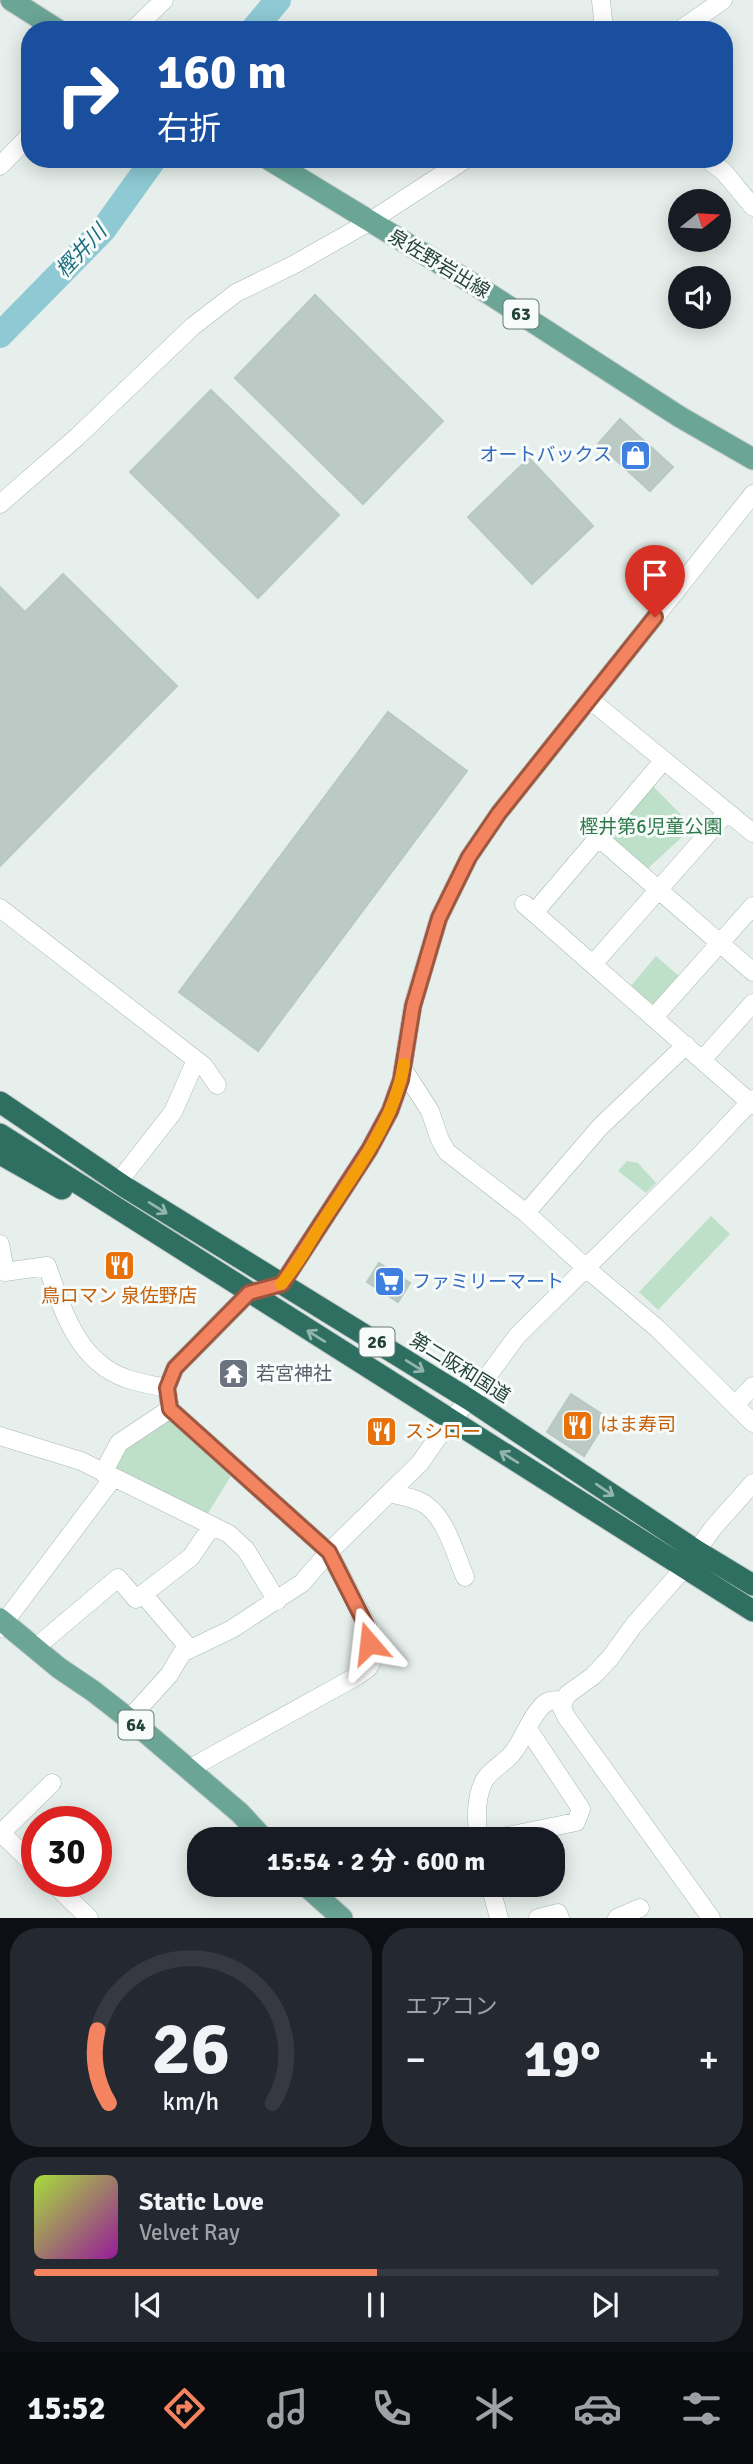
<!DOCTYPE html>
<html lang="ja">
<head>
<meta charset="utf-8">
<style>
  body { margin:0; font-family:Signika,"Noto Sans JP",sans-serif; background:#242831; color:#f1f3f6; height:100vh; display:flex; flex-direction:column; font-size:26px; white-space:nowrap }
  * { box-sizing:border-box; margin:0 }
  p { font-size:23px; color:#9ea1a6 }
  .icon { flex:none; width:38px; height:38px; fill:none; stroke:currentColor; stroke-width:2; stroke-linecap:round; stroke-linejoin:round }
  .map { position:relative; height:1918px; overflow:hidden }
  .drawer { display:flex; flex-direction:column; gap:10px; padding:10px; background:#0d0f14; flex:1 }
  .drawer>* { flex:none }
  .banner { position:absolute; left:21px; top:21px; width:712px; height:147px; border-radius:28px; box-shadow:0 4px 18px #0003; background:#1a4fa0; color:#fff; overflow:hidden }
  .needle { width:46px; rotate:72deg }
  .controls { position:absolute; left:668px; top:189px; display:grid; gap:14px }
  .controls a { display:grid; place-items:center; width:63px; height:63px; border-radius:50%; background:#171b24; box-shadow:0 4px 18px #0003; font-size:35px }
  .speed { position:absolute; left:21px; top:1806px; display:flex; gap:14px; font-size:35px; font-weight:700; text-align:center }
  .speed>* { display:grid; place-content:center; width:91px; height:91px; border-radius:50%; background:#171b24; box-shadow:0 4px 18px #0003; line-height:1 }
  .speed .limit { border:10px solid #d22; background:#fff; color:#111 }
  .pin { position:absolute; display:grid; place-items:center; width:60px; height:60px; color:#fff; margin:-72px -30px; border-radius:50% 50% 50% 0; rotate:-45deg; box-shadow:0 0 7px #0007 }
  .pin .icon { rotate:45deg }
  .me { position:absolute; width:77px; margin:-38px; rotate:343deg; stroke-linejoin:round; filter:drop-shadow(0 0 5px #0008) }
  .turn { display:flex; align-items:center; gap:24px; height:147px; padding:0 21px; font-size:32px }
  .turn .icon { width:91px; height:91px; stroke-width:2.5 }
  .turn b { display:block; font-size:49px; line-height:60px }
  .big { font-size:52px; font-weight:800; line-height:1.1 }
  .drawer .tile { flex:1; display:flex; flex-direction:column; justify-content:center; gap:10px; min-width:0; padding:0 24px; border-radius:28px; background:#242831 }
  .drawer .dial { align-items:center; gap:0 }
  .dial svg { height:182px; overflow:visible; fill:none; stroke:#363941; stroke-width:7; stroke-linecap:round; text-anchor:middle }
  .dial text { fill:#f1f3f6; stroke:none }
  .song { display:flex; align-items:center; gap:21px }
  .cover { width:84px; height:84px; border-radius:10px; background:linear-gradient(135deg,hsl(80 70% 55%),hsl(300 70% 35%)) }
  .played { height:7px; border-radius:4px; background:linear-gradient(90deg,#f4845f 50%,#363941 50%) }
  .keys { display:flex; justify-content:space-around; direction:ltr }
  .heat { display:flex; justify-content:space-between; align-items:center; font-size:38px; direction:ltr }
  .drawer .tiles { flex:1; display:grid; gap:10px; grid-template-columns:1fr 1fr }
  .tile:last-child { grid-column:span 2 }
  .trip { position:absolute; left:187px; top:1827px; width:378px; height:70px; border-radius:28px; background:#171b24; box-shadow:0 4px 18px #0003; font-weight:800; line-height:70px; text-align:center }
  .tab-bar { display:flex; height:112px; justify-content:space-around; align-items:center; background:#090b0e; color:#9ea1a6 }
  .tab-bar .icon { width:49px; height:49px }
  .tab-bar .current { color:#f4845f }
  .tab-bar b { font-size:32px; color:#f1f3f6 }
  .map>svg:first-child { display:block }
  .green { fill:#bfe0c8 }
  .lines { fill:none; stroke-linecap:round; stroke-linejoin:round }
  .river { stroke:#8ec9d4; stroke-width:26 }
  .building { fill:#bbcac4; stroke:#b8c9c2; stroke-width:2 }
  .minor-casing { stroke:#a8b8b2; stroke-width:19 }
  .major-casing { stroke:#c2cac8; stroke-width:23 }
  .highway-casing { stroke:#c2cac8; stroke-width:23 }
  .minor { stroke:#fff; stroke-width:18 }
  .major { stroke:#6aa596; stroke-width:21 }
  .highway { stroke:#2f6f62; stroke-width:21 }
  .oneway { stroke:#93b5ae }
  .route-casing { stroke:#9f563e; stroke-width:18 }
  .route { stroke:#f4845f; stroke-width:12 }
  .slow { stroke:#f59e0b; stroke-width:12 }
  .labels { text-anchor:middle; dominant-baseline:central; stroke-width:6; stroke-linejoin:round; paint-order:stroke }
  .shield { fill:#f7fbf9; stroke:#637a73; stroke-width:2 }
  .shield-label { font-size:18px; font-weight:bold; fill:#24423a }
  .street-label { font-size:19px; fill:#24423a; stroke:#f7fbf9 }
  .shop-label { font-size:19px; fill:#366cbe; stroke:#f7fbf9; text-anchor:end }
  .park-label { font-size:19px; fill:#2d7a4b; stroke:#f7fbf9 }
  .food-label { font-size:19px; fill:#c56008; stroke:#f7fbf9; text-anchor:start }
  .worship-label { font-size:19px; fill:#5b616d; stroke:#f7fbf9; text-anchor:start }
  .water-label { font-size:21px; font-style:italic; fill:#1c6f80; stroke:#f7fbf9 }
</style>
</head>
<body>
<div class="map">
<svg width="753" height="1918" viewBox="0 0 753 1918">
  <rect width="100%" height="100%" fill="#e6efeb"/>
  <path class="green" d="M650 783 693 827 645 871 604 837Z
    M656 956 681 978 659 1003 650 1004 630 987Z
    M627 1161 638 1163 656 1183 646 1193 618 1171Z
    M711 1216 730 1234 658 1310 639 1292Z
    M171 1416 231 1476 205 1518 110 1471 124 1443Z"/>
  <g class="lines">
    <path class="river" d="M253 30 278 0
      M0 335 103 230 154 159"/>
  </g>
  <path class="building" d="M315 295 443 421 363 504 235 378Z
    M211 390 339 515 258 598 130 472Z
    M620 419 673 467 650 491 598 444Z
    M529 458 593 526 532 584 468 517Z
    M63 574 177 686 0 866V587L25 612Z
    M388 712 467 771 258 1051 179 992Z
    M379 1263 410 1283 398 1302 367 1282Z
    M571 1394 608 1418 584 1456 547 1432Z"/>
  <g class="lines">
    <defs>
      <path id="minor" d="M601 0 604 30
        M133 30 164 0
        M680 30 723 0
        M707 159 724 172 753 207
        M0 166 30 135
        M0 504 77 437 192 327 236 293 295 264 369 222 466 159
        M589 699 753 833
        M598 837 753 972
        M524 904 753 1105
        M0 908 204 1066 217 1085
        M534 913 664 760
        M593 964 727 812
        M654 1017 753 906
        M702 1060 753 1003
        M403 1069 430 1111 440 1140 447 1152 526 1213 587 1269 658 1329 753 1423
        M120 1180 173 1112 196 1060
        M526 1213 600 1127 686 1045
        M0 1244 5 1272 47 1266C62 1308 77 1361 125 1378 138 1383 153 1385 167 1388
        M735 1405 753 1386
        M0 1436 81 1461 229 1534 246 1550 277 1601
        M103 1473 119 1443 170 1409
        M390 1493C401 1496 417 1498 426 1505 447 1520 455 1554 465 1577
        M143 1594 190 1649
        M0 1628 113 1478
        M35 1648 118 1578 136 1599 143 1594 191 1557 212 1526
        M129 1719 169 1675 182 1653 232 1629 302 1583 329 1552 420 1463 450 1420 470 1400 517 1336 704 1151 753 1099
        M187 1770 357 1676 368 1668 372 1661 367 1625 329 1552 170 1409 167 1388 175 1368 249 1293 282 1284 369 1150 390 1111 401 1080 413 1005 439 918 469 857 499 813 753 494
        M0 1832 37 1868
        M1 1833 52 1783
        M479 1839C476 1821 475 1799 484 1781 490 1770 503 1764 511 1755 524 1740 529 1718 543 1705 549 1699 556 1700 564 1700
        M493 1839 576 1822 581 1809 528 1729
        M51 1881 89 1918
        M490 1885 499 1918
        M538 1918 558 1913 560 1918
        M617 1918 640 1908
        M711 1918 567 1718 562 1708 564 1700 568 1694 593 1676 610 1658 634 1625 685 1567 713 1528 753 1483"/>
      <path id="major" d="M11 0 58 30
        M268 159 480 288 680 417 753 459
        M0 1619 59 1668 93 1691 138 1726 240 1813 264 1839
        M305 1885 342 1918"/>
      <path id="highway" d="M0 1102 125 1187 470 1400 697 1551 753 1585
        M0 1134 753 1611
        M0 1154 62 1189"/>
    </defs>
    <use href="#minor" class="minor-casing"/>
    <use href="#major" class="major-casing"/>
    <use href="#highway" class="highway-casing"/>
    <use href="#minor" class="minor"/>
    <use href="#major" class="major"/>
    <use href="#highway" class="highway"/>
  </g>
  <defs><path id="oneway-shaft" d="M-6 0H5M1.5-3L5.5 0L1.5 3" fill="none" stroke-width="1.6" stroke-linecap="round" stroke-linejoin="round" transform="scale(1.75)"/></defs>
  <g class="oneway">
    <use href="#oneway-shaft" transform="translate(158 1208) rotate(32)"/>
    <use href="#oneway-shaft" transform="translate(316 1336) rotate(-148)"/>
    <use href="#oneway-shaft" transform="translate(415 1366) rotate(32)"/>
    <use href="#oneway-shaft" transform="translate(509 1457) rotate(-148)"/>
    <use href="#oneway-shaft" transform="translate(605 1490) rotate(34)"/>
  </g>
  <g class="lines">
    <defs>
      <path id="route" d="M369 1643 366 1625 329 1552 170 1409 167 1388 175 1368 249 1293 282 1284 369 1150 390 1111 401 1080 413 1006 439 918 469 857 499 813 655 617"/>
    </defs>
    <use href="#route" class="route-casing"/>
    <use href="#route" class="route"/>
    <path class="slow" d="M281 1284C296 1268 308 1245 320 1226 352 1176 394 1124 404 1064"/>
  </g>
  <defs>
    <symbol id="shop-square" viewBox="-11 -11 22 22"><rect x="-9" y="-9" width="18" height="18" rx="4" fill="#3f7fe0" stroke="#f7fbf9"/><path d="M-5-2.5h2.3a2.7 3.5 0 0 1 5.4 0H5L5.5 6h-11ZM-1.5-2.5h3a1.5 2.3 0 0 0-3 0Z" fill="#fff"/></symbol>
    <symbol id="restaurant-square" viewBox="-11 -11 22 22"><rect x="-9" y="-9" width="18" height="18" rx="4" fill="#e8710a" stroke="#f7fbf9"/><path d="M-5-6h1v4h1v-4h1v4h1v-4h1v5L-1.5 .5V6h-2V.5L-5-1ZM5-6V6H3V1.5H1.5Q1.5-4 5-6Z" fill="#fff"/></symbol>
    <symbol id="supermarket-square" viewBox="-11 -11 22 22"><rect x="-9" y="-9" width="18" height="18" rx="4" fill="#3f7fe0" stroke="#f7fbf9"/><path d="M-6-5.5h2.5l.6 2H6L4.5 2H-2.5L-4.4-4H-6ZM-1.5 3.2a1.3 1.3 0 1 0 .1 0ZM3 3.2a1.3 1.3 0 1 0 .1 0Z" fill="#fff"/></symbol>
    <symbol id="temple-square" viewBox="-11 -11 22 22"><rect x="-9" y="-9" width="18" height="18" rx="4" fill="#6b7280" stroke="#f7fbf9"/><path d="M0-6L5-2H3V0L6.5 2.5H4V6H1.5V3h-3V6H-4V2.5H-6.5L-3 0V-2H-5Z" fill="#fff"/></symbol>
  </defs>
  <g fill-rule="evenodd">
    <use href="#shop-square" x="618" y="438" width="35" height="35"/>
    <use href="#restaurant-square" x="102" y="1248" width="35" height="35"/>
    <use href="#supermarket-square" x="372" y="1264" width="35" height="35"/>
    <use href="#temple-square" x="216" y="1356" width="35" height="35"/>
    <use href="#restaurant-square" x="560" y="1408" width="35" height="35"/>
    <use href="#restaurant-square" x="364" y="1414" width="35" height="35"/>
  </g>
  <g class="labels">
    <g class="shield">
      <rect x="503.5" y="299.5" width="35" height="29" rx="5"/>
      <rect x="359.5" y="1327.5" width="35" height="29" rx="5"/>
      <rect x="118.5" y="1710.5" width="35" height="29" rx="5"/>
    </g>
    <g class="shield-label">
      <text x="521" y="314">63</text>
      <text x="377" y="1342">26</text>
      <text x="136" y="1725">64</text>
    </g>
    <g class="street-label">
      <text transform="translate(439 264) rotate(31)">泉佐野岩出線</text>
      <text transform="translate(460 1368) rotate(32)">第二阪和国道</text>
    </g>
    <g class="shop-label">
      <text x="612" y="455">オートバックス</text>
      <text x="412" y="1282" text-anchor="start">ファミリーマート</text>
    </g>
    <g class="park-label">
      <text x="651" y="827">樫井第6児童公園</text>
    </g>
    <g class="food-label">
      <text x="119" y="1296" text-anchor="middle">鳥ロマン 泉佐野店</text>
      <text x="600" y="1425">はま寿司</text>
      <text x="405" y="1432">スシロー</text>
    </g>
    <g class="worship-label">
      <text x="256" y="1374">若宮神社</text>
    </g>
    <g class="water-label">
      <text transform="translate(81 251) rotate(-47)">樫井川</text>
    </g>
  </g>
</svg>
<div class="controls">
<a><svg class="needle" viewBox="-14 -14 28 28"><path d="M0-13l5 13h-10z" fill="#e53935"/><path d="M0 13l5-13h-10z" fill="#9ea1a6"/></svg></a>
<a><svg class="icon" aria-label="sound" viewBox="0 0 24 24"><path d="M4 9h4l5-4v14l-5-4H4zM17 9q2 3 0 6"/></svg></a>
</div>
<div class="speed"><div class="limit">30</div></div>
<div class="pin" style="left:655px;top:617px;background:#d93025"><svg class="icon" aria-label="arrive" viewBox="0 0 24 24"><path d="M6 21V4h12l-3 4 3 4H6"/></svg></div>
<svg class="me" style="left:369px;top:1643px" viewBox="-20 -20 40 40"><path d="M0-17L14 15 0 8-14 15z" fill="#f4845f" stroke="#fff" stroke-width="4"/></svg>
<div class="trip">15:54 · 2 分 · 600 m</div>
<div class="banner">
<div class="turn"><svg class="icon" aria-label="right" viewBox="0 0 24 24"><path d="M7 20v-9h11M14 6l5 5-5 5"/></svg><div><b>160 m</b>右折</div></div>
</div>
</div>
<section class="drawer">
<div class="tiles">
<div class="tile dial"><svg viewBox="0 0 100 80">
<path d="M14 69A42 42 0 1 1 86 69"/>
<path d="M14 69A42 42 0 0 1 9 37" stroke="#f4845f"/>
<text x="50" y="56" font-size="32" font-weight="700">26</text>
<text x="50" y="72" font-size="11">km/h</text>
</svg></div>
<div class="tile"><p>エアコン</p>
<div class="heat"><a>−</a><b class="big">19°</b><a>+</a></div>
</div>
<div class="tile">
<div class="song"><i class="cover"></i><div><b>Static Love</b><p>Velvet Ray</p></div></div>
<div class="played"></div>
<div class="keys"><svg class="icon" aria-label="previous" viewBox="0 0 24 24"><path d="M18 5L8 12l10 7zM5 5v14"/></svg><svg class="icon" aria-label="pause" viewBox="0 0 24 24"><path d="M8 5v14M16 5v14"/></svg><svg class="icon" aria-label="next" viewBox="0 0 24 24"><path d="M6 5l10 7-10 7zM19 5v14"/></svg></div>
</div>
</div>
</section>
<nav class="tab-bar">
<b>15:52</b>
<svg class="icon current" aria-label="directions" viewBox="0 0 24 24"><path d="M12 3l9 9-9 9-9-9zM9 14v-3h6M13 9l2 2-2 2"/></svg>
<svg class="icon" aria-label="music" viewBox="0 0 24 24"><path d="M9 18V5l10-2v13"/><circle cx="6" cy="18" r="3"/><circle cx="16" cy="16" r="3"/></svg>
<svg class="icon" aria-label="phone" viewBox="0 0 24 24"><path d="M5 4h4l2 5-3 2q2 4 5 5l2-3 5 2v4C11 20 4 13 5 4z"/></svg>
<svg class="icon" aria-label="climate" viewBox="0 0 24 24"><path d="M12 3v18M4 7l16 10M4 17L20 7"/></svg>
<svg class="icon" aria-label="car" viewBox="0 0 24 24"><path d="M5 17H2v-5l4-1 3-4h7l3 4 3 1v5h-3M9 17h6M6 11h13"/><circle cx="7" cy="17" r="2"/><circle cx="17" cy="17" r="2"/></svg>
<svg class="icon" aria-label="filters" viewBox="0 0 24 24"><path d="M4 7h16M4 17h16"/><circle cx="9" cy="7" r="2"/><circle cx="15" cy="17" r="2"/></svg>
</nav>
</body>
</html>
